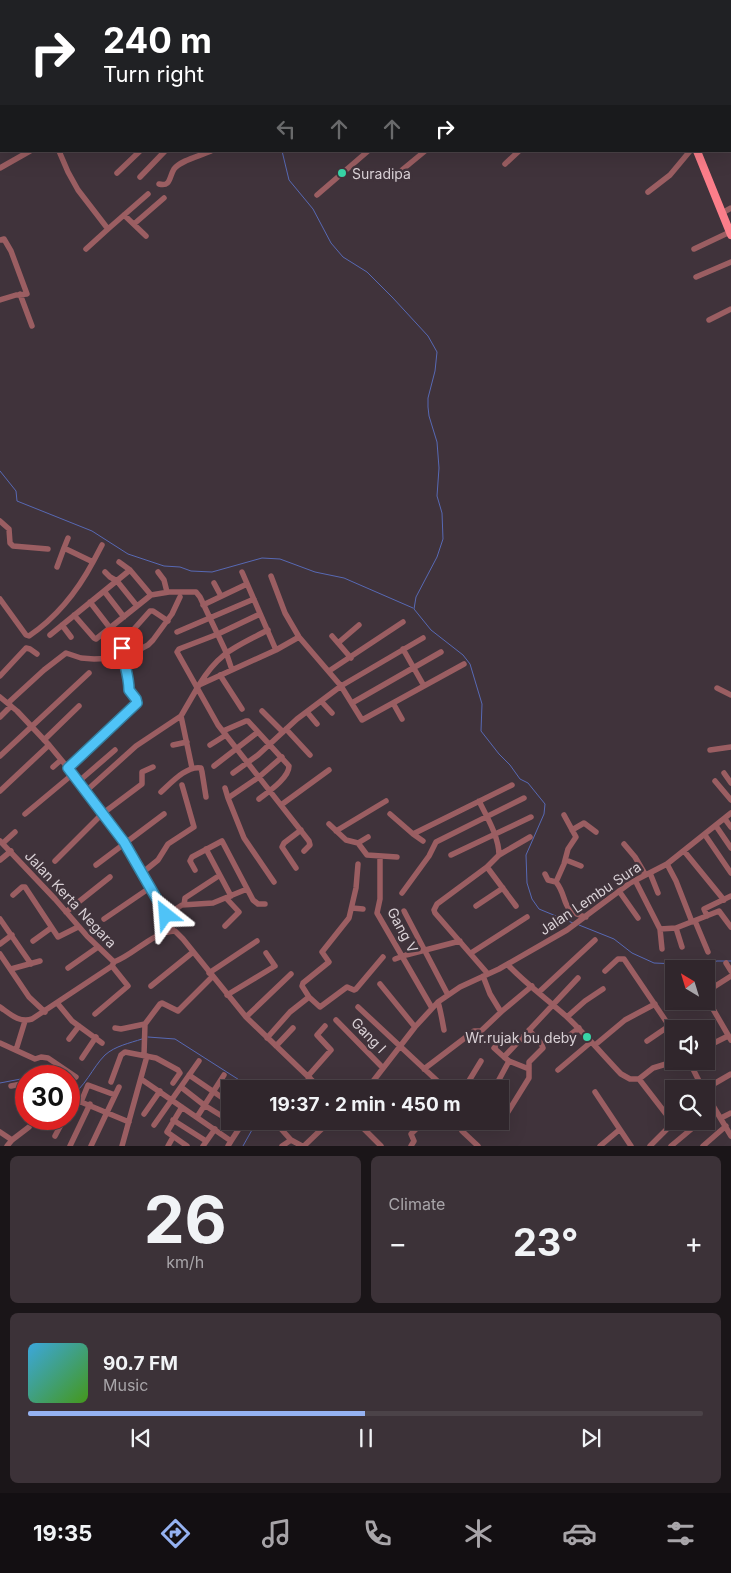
<!DOCTYPE html>
<html lang="en">
<head>
<meta charset="utf-8">
<style>
  body { margin:0; font-family:Inter,sans-serif; background:#3c3238; color:#f1f3f6; height:100vh; display:flex; flex-direction:column; font-size:19px; white-space:nowrap }
  * { box-sizing:border-box; margin:0 }
  p { font-size:16px; color:#a8a5a9 }
  .icon { flex:none; width:28px; height:28px; fill:none; stroke:currentColor; stroke-width:2; stroke-linecap:round; stroke-linejoin:round }
  .map { position:relative; height:1146px; overflow:hidden }
  .panel { display:flex; flex-direction:column; gap:10px; padding:10px; background:#1a1518; flex:1 }
  .panel>* { flex:none }
  .hud { position:absolute; left:0px; top:0px; width:731px; height:152px; box-shadow:0 5px 20px #0002,0 0 0 1px #4b4348; background:#202124; color:#fff; overflow:hidden }
  .needle { width:32px; rotate:322deg }
  .tools { position:absolute; left:665px; top:960px; display:grid; gap:10px }
  .tools a { display:grid; place-items:center; width:50px; height:50px; border-radius:0px; background:#30262c; box-shadow:0 5px 20px #0002,0 0 0 1px #4b4348; font-size:25px }
  .speed { position:absolute; left:15px; top:1065px; display:flex; gap:10px; font-size:25px; font-weight:700; text-align:center }
  .speed>* { display:grid; place-content:center; width:65px; height:65px; border-radius:50%; background:#30262c; box-shadow:0 5px 20px #0002,0 0 0 1px #4b4348; line-height:1 }
  .speed .limit { border:8px solid #d22; background:#fff; color:#111 }
  .pin { position:absolute; display:grid; place-items:center; width:42px; height:42px; color:#fff; margin:-21px; border-radius:10px; box-shadow:0 2px 8px #0006 }
  .me { position:absolute; width:55px; margin:-28px; rotate:332deg; stroke-linejoin:round; filter:drop-shadow(0 0 4px #0008) }
  .turn { display:flex; align-items:center; gap:18px; height:105px; padding:0 20px; font-size:22px }
  .turn .icon { width:65px; height:65px; stroke-width:2.5 }
  .turn b { display:block; font-size:35px; line-height:42px }
  .lanes { display:flex; align-items:center; height:48px; padding:0 20px; background:#0003; justify-content:center; gap:25px; direction:ltr }
  .lanes .off { opacity:.35 }
  .big { font-size:38px; font-weight:700; line-height:1.1 }
  .panel .tile { flex:1; display:flex; flex-direction:column; justify-content:center; gap:8px; min-width:0; padding:0 18px; border-radius:8px; background:#3c3238 }
  .panel .dial { align-items:center; gap:0 }
  .dial b { font-size:65px; line-height:1 }
  .song { display:flex; align-items:center; gap:15px }
  .cover { width:60px; height:60px; border-radius:8px; background:linear-gradient(135deg,hsl(200 70% 55%),hsl(100 70% 35%)) }
  .played { height:5px; border-radius:2px; background:linear-gradient(90deg,#95b2f1 50%,#4b4348 50%) }
  .keys { display:flex; justify-content:space-around; direction:ltr }
  .heat { display:flex; justify-content:space-between; align-items:center; font-size:28px; direction:ltr }
  .panel .tiles { flex:1; display:grid; gap:10px; grid-template-columns:1fr 1fr }
  .tile:last-child { grid-column:span 2 }
  .trip { position:absolute; left:221px; top:1080px; width:288px; height:50px; border-radius:0px; background:#30262c; box-shadow:0 5px 20px #0002,0 0 0 1px #4b4348; font-weight:700; line-height:50px; text-align:center }
  .dock { display:flex; height:80px; justify-content:space-around; align-items:center; background:#130f12; color:#a8a5a9 }
  .dock .icon { width:35px; height:35px }
  .dock .on { color:#95b2f1 }
  .dock b { font-size:22px; color:#f1f3f6 }
  .map>svg:first-child { display:block }
  .lines { fill:none; stroke-linecap:round; stroke-linejoin:round }
  .stream { stroke:#5769b4; stroke-width:1 }
  .minor { stroke:#9b5e62; stroke-width:5.5 }
  .major { stroke:#fb7e8a; stroke-width:8 }
  .route-casing { stroke:#337fa1; stroke-width:12 }
  .route { stroke:#4fc3f7; stroke-width:9 }
  .poi-dot { fill:#37d4a6; stroke:#40333b; stroke-width:2 }
  .labels { text-anchor:middle; dominant-baseline:central; stroke-width:5; stroke-linejoin:round; paint-order:stroke }
  .poi-label { font-size:14px; fill:#d9d1d6; stroke:#40333b; text-anchor:start }
  .street-label { font-size:14px; fill:#d9d1d6; stroke:#40333b }
</style>
</head>
<body>
<div class="map">
<svg width="731" height="1146" viewBox="0 0 731 1146">
  <rect width="100%" height="100%" fill="#40333b"/>
  <g class="lines">
    <path class="stream" d="M173 0 174 1
      M282 151 289 180 313 209 331 243 343 257 367 272 393 298 428 336 437 352 435 371 428 398V407L429 416 437 442 439 468 437 496 442 513 443 539 437 557 416 597 414 609 431 630 463 655 470 664 482 704 481 731 499 754 510 765 520 779 528 783 545 804 544 814 526 855 527 883 532 899 539 909 573 923
      M0 471 16 491 17 501 92 531 128 554 164 566 180 567 191 571 212 572 262 558 280 559 315 572 344 578 413 608
      M579 925 614 939 632 953 654 963 702 965 717 961H731
      M148 1037 175 1039 244 1083 249 1089
      M0 1083 26 1078
      M69 1097C85 1088 92 1068 105 1055 115 1046 130 1043 142 1039
      M243 1146 257 1121"/>
    <path class="minor" d="M258 0 274 1
      M390 0 391 1
      M674 0 676 1
      M696 0 697 1
      M705 0 706 1
      M723 0 725 1
      M49 1 52 0
      M109 1 120 0
      M234 1V0
      M348 1 349 0
      M403 1 405 0
      M451 1 453 0
      M730 5 731 6
      M730 55 731 54
      M0 77 1 76
      M0 94 1 93
      M730 116H731
      M59 151 68 172 78 190 108 229 148 194
      M505 164 519 151
      M0 168 30 151
      M402 170 425 151
      M117 173 140 151
      M140 177 165 151
      M159 184C171 187 169 177 174 169 181 160 200 156 211 151
      M648 192 670 175 690 151
      M317 195 368 151
      M722 213 731 208
      M124 215 146 236
      M134 224 164 198
      M0 240 4 239 11 251 27 294 16 295 0 300
      M86 249 108 229
      M694 249 730 232
      M696 277 731 262
      M20 294 32 326
      M709 320 731 309
      M0 521 9 529 10 543 13 546 48 549
      M93 562 102 545
      M119 562 130 570 151 595
      M57 567 64 548
      M105 572 110 577 117 581 137 606
      M158 572 164 580 167 592
      M242 572 276 650
      M271 576 285 613 299 637 341 686 362 720 464 664
      M214 583 221 596
      M104 591 124 617
      M0 599 26 635 29 636C57 617 77 592 93 562L64 548 68 538
      M90 602 110 628
      M203 605 247 584
      M260 614 218 634 179 649 177 652 218 725 309 841 310 845 304 851
      M74 615 94 638 96 639 151 595 169 592H196L200 597 226 652 232 670
      M62 625 71 637
      M177 632 254 599
      M50 635 130 570
      M332 636 351 658
      M338 643 359 625
      M403 649 424 686
      M329 671 403 622
      M220 675 242 709
      M0 676 26 648 30 649 37 654
      M199 685C219 652 234 648 268 630
      M717 688 731 695
      M0 697 17 711 49 745 73 774 124 842 151 887 173 931
      M321 701 332 713
      M8 703 44 670 66 653 81 658 94 659 119 658 131 654 148 645 153 640 172 614 180 597
      M352 703 441 652
      M393 703 402 719
      M262 711 283 732
      M307 712 317 724
      M181 716 192 768
      M0 717 11 706
      M286 729 310 755
      M223 731 246 721H248L289 766C289 778 268 792 259 799
      M44 740 79 706
      M173 745 187 742
      M210 745 226 735
      M710 750 731 747
      M0 756 89 673
      M214 766 258 732
      M53 767 61 760
      M68 767 137 703 136 699 129 690V677L123 657 122 645 126 638 150 611H153L168 621
      M233 773 258 755 297 719 341 686 423 638
      M724 773 731 783
      M715 781 731 800
      M78 782 115 750
      M225 788 228 798
      M0 791 49 745
      M85 792 136 746 181 716 199 685 276 650 299 637
      M161 792C171 783 187 765 201 768L202 772 206 797
      M479 801C487 817 499 837 499 855L487 867 437 904 434 910 435 913 488 974
      M281 805 329 770
      M25 814 73 774
      M390 814 413 834 512 785
      M564 815 576 837 568 849 564 864 556 882C569 898 559 911 586 917
      M725 819 731 827
      M329 824 346 840 358 843 367 855 397 857
      M716 826 731 848
      M572 830 584 823 596 832
      M336 831 386 801
      M413 834 423 841
      M705 835 731 873
      M0 841 55 899 87 936 114 962
      M3 843 15 832
      M358 843 368 837
      M624 844 635 857 645 874
      M206 849 231 896
      M684 851 724 900
      M451 855 531 817
      M499 855 530 837
      M380 857V899L377 913 432 1008
      M0 860 11 851
      M566 860 581 866
      M55 861 102 814 142 784V772L153 767
      M358 864 356 888 349 918 322 952 329 962 303 983 302 986 309 997 320 1007 347 987 354 990 356 989 383 957
      M667 864 676 881 692 922
      M96 865 164 814
      M487 867 516 906
      M296 868 282 847 284 843 301 830
      M195 870 190 861 192 857 222 841 253 900 258 904H265
      M142 873 158 860 168 844 194 827 182 785
      M650 873 658 893
      M545 874 548 880 556 882
      M635 880 660 929 676 928 719 911 731 927
      M274 882 244 838 228 798 259 777 282 757
      M619 891 638 918
      M402 893 429 856 436 842 524 798
      M13 895 22 887H25L58 937 78 927
      M184 905 185 898 217 877
      M476 906 503 888
      M352 908 363 909
      M404 911 448 995
      M66 912 110 877
      M166 915 182 905 213 903 247 889
      M707 916 704 909 731 896
      M0 919 31 964
      M104 919 151 887
      M695 921 708 952
      M225 926 239 912 226 898
      M676 928 682 947
      M660 929 662 949
      M33 941 51 928
      M0 944 12 935
      M471 953 527 917
      M0 954 29 997 45 1012
      M395 959 406 955 460 941
      M726 963 731 971
      M508 965C526 984 547 999 567 1017 586 1035 603 1055 621 1074L630 1079H639L673 1123
      M68 968 98 947
      M690 968V969
      M11 969 40 961
      M605 971 618 959H624L674 1033
      M209 973 257 941
      M483 976 490 994 501 1012
      M380 984 415 1027
      M151 986 193 952
      M539 992 595 940
      M706 992 731 976
      M227 995 275 966 266 953
      M706 997 731 1040
      M438 1002C441 1012 442 1020 444 1030
      M58 1004 72 1021 102 1043
      M0 1007C10 1014 19 1023 32 1019L112 966 114 962C134 955 152 932 175 931L183 939 246 1017 321 1089
      M358 1007 446 1089
      M95 1014 128 986 112 966
      M246 1017 291 974
      M567 1017 585 1001 603 989
      M336 1020 383 1068
      M115 1028 121 1029 145 1024
      M267 1038 290 1012 309 997
      M69 1039 79 1026
      M502 1039 494 1048 504 1057
      M647 1041 669 1026
      M561 1042 579 1028
      M0 1043 35 1059 41 1057 48 1058 76 1077
      M595 1045 625 1020 655 1004
      M276 1046 293 1028
      M706 1047 728 1036
      M16 1050 25 1021
      M144 1055 145 1024 160 1004 162 1003 178 1011 212 977
      M82 1058 96 1037
      M509 1061 529 1069
      M689 1061 703 1089
      M424 1069 474 1031H481L501 1012 532 986
      M558 1070 591 1042
      M189 1075 230 1103
      M308 1076 331 1050 317 1035 325 1026
      M141 1079 231 1141 228 1146
      M639 1079 653 1068 676 1061
      M111 1082 121 1055 125 1052 156 1058 178 1070 180 1073 173 1083
      M11 1086 26 1083
      M181 1087 204 1105 230 1121
      M299 1089 310 1078
      M367 1089 415 1027 438 1002 460 987 499 969 567 930 630 883 667 864 731 813
      M464 1089 481 1061
      M494 1089 509 1061 504 1057 578 978
      M705 1089 731 1074
      M595 1092 631 1146
      M706 1094 731 1136
      M81 1102 88 1085 115 1095
      M69 1103 81 1102 129 1122
      M182 1107 167 1132 187 1146
      M144 1114 160 1091
      M197 1117 224 1075
      M706 1117 715 1110
      M721 1118 731 1113
      M173 1120 206 1141
      M356 1121 381 1146
      M154 1125 199 1061
      M498 1128 529 1078V1062L543 1048 541 1043 529 1030
      M282 1130 291 1140
      M462 1131 478 1146
      M0 1132 12 1140
      M55 1136 64 1119
      M231 1141 244 1121
      M7 1146 12 1140 29 1127
      M70 1146 90 1104
      M91 1146 119 1087
      M122 1146 147 1056
      M168 1146 173 1137
      M203 1146 215 1129
      M282 1146 291 1140 302 1146
      M304 1146 330 1121
      M411 1146 414 1141 411 1134 424 1121
      M600 1146 619 1130
      M650 1146 675 1121
      M671 1146 701 1121
      M703 1146 726 1126"/>
    <path class="major" d="M596 0 597 1
      M697 151 731 235"/>
  </g>
  <g class="lines">
    <defs>
      <path id="route" d="M122 648C123 663 129 674 129 690L136 699 137 703 68 768 124 842 166 915"/>
    </defs>
    <use href="#route" class="route-casing"/>
    <use href="#route" class="route"/>
  </g>
  <g class="poi-dot">
    <circle cx="342" cy="173" r="5"/>
    <circle cx="587" cy="1037" r="5"/>
  </g>
  <g class="labels">
    <g class="poi-label">
      <text x="352" y="173">Suradipa</text>
      <text x="577" y="1037" text-anchor="end">Wr.rujak bu deby</text>
    </g>
    <g class="street-label">
      <text transform="translate(590 898) rotate(-34)">Jalan Lembu Sura</text>
      <text transform="translate(71 899) rotate(47)">Jalan Kerta Negara</text>
      <text transform="translate(403 930) rotate(62)">Gang V</text>
      <text transform="translate(369 1035) rotate(46)">Gang I</text>
    </g>
  </g>
</svg>
<div class="tools">
<a><svg class="needle" viewBox="-14 -14 28 28"><path d="M0-13l5 13h-10z" fill="#e53935"/><path d="M0 13l5-13h-10z" fill="#a8a5a9"/></svg></a>
<a><svg class="icon" aria-label="sound" viewBox="0 0 24 24"><path d="M4 9h4l5-4v14l-5-4H4zM17 9q2 3 0 6"/></svg></a>
<a><svg class="icon" aria-label="search" viewBox="0 0 24 24"><circle cx="10" cy="10" r="6"/><path d="M15 15l6 6"/></svg></a>
</div>
<div class="speed"><div class="limit">30</div></div>
<div class="pin" style="left:122px;top:648px;background:#d93025"><svg class="icon" aria-label="arrive" viewBox="0 0 24 24"><path d="M6 21V4h12l-3 4 3 4H6"/></svg></div>
<svg class="me" style="left:166px;top:915px" viewBox="-20 -20 40 40"><path d="M0-17L14 15 0 8-14 15z" fill="#4fc3f7" stroke="#fff" stroke-width="4"/></svg>
<div class="trip">19:37 · 2 min · 450 m</div>
<div class="hud">
<div class="turn"><svg class="icon" aria-label="right" viewBox="0 0 24 24"><path d="M7 20v-9h11M14 6l5 5-5 5"/></svg><div><b>240 m</b>Turn right</div></div>
<div class="lanes"><svg class="icon off" aria-label="left" viewBox="0 0 24 24"><path d="M17 20v-9H6M10 6l-5 5 5 5"/></svg><svg class="icon off" aria-label="ahead" viewBox="0 0 24 24"><path d="M12 20V5M6 11l6-6 6 6"/></svg><svg class="icon off" aria-label="ahead" viewBox="0 0 24 24"><path d="M12 20V5M6 11l6-6 6 6"/></svg><svg class="icon" aria-label="right" viewBox="0 0 24 24"><path d="M7 20v-9h11M14 6l5 5-5 5"/></svg></div>
</div>
</div>
<section class="panel">
<div class="tiles">
<div class="tile dial"><b>26</b><p>km/h</p></div>
<div class="tile"><p>Climate</p>
<div class="heat"><a>−</a><b class="big">23°</b><a>+</a></div>
</div>
<div class="tile">
<div class="song"><i class="cover"></i><div><b>90.7 FM</b><p>Music</p></div></div>
<div class="played"></div>
<div class="keys"><svg class="icon" aria-label="previous" viewBox="0 0 24 24"><path d="M18 5L8 12l10 7zM5 5v14"/></svg><svg class="icon" aria-label="pause" viewBox="0 0 24 24"><path d="M8 5v14M16 5v14"/></svg><svg class="icon" aria-label="next" viewBox="0 0 24 24"><path d="M6 5l10 7-10 7zM19 5v14"/></svg></div>
</div>
</div>
</section>
<nav class="dock">
<b>19:35</b>
<svg class="icon on" aria-label="directions" viewBox="0 0 24 24"><path d="M12 3l9 9-9 9-9-9zM9 14v-3h6M13 9l2 2-2 2"/></svg>
<svg class="icon" aria-label="music" viewBox="0 0 24 24"><path d="M9 18V5l10-2v13"/><circle cx="6" cy="18" r="3"/><circle cx="16" cy="16" r="3"/></svg>
<svg class="icon" aria-label="phone" viewBox="0 0 24 24"><path d="M5 4h4l2 5-3 2q2 4 5 5l2-3 5 2v4C11 20 4 13 5 4z"/></svg>
<svg class="icon" aria-label="climate" viewBox="0 0 24 24"><path d="M12 3v18M4 7l16 10M4 17L20 7"/></svg>
<svg class="icon" aria-label="car" viewBox="0 0 24 24"><path d="M5 17H2v-5l4-1 3-4h7l3 4 3 1v5h-3M9 17h6M6 11h13"/><circle cx="7" cy="17" r="2"/><circle cx="17" cy="17" r="2"/></svg>
<svg class="icon" aria-label="filters" viewBox="0 0 24 24"><path d="M4 7h16M4 17h16"/><circle cx="9" cy="7" r="2"/><circle cx="15" cy="17" r="2"/></svg>
</nav>
</body>
</html>
